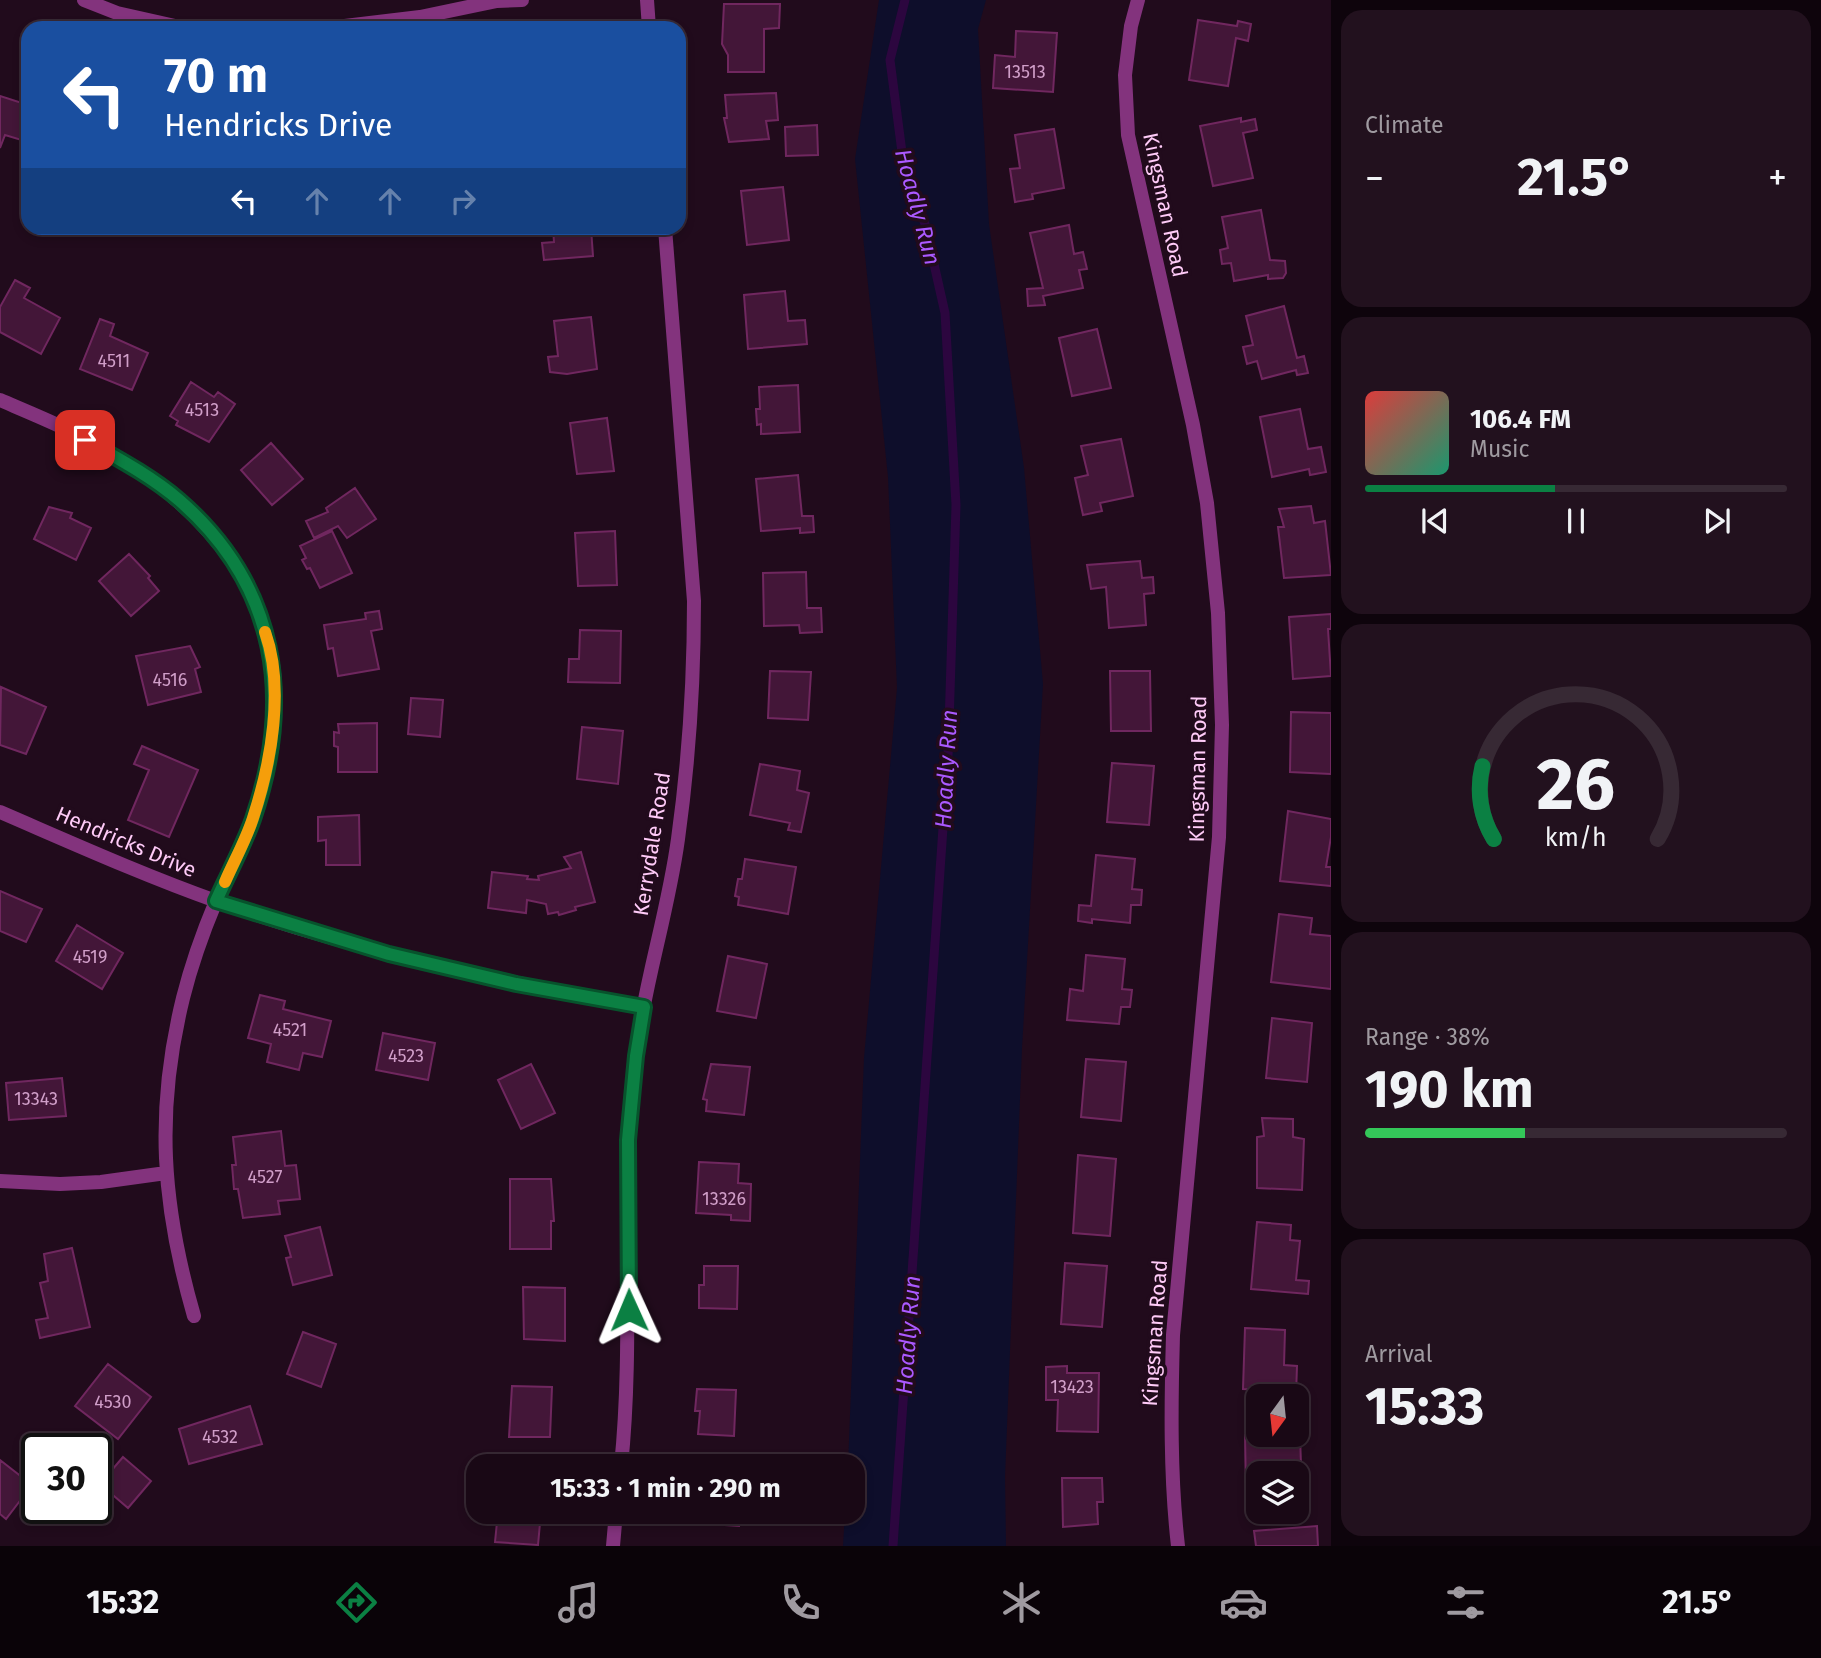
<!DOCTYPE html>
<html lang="en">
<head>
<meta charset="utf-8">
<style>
  body { margin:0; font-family:"Fira Sans",sans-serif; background:#22111e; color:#f1f3f6; height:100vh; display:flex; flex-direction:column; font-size:26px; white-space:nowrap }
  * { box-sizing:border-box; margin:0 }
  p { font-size:23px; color:#9f9aa0 }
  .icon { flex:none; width:38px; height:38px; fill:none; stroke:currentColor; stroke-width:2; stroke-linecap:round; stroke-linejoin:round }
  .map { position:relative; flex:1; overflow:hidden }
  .side { display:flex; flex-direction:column; gap:10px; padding:10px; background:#0e040c; width:490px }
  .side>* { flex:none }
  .guide { position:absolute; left:21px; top:21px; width:665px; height:214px; border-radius:21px; box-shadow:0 4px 10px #0003,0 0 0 2px #372934; background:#1a4fa0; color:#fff; overflow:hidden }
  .needle { width:46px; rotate:195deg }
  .controls { position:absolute; left:1246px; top:1384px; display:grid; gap:14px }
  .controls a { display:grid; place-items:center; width:63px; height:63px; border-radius:14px; background:#190815; box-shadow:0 4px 10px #0003,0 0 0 2px #372934; font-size:35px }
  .speed { position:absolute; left:21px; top:1433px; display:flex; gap:14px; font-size:35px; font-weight:700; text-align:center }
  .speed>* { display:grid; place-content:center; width:91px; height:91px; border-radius:50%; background:#190815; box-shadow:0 4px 10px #0003,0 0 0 2px #372934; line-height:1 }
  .speed .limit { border:4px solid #111; border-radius:10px; background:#fff; color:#111 }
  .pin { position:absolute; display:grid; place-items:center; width:60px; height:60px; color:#fff; margin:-30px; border-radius:14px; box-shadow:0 4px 10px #0006 }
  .me { position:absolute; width:77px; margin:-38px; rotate:359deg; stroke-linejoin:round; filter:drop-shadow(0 0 5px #0008) }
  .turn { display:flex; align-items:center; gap:24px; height:147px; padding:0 28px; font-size:32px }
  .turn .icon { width:91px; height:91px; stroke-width:2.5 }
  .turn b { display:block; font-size:49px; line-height:60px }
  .lanes { display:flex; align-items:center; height:66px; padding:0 28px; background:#0003; justify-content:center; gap:35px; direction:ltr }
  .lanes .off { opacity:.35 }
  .big { font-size:52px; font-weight:700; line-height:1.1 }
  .side .tile { flex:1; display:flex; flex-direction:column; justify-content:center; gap:10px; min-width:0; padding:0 24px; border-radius:21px; background:#22111e }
  .side .dial { align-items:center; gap:0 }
  .dial svg { height:182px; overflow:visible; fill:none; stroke:#372934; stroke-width:7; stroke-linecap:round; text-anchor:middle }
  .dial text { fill:#f1f3f6; stroke:none }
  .song { display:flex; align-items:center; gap:21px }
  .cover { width:84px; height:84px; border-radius:10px; background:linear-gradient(135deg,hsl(0 70% 55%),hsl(160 70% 35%)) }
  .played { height:7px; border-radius:4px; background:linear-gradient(90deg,#0b8043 45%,#372934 45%) }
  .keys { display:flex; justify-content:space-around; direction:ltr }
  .heat { display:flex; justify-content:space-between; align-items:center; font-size:38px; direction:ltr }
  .charge { height:10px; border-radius:5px; background:linear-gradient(90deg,#34c759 38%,#372934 0) }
  .trip { position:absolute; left:466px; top:1454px; width:399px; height:70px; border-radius:21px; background:#190815; box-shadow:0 4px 10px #0003,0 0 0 2px #372934; font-weight:700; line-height:70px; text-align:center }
  .dock { display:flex; height:112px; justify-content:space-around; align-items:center; background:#0a0308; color:#9f9aa0 }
  .dock .icon { width:49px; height:49px }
  .dock .current { color:#0b8043 }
  .dock b { font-size:32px; color:#f1f3f6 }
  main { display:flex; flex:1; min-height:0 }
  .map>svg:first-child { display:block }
  .green { fill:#0e0e2b }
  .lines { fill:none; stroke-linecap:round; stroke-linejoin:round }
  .stream { stroke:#2c063f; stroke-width:9 }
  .building { fill:#431638; stroke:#70275f; stroke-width:2 }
  .minor { stroke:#83337d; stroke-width:14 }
  .route-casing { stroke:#07532c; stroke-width:18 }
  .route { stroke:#0b8043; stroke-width:12 }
  .slow { stroke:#f59e0b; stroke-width:12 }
  .labels { text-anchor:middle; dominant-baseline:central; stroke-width:7; stroke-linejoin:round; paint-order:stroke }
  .number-label { font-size:18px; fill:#d09ec8 }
  .street-label { font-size:21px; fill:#ffcbf8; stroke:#210b1c }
  .water-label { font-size:23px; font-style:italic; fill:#ab59ff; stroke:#210b1c }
</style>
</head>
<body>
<main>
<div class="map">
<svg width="1331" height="1546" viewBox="0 0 1331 1546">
  <rect width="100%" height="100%" fill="#210b1c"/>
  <path class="green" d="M879 0H986L978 29 989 224 1024 468 1043 684 1022 1048 1005 1477 1006 1546H843L845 1512H852V1466H848L864 1058 897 688 888 477 855 159Z"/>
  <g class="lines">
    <path class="stream" d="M893 1546 948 756 956 505 945 313 925 224 903 160 890 60 905 0"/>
  </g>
  <path class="building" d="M724 4H780L779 28 764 29V72H728V55L722 44Z
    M1198 20 1237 26 1238 21 1251 24 1248 41 1236 38 1228 86 1189 80Z
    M1016 31 1057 33 1053 92 993 88 995 55 1015 57Z
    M776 93 778 120 766 121 769 139 729 142 724 118H727L725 95Z
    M0 96 28 105V142L5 135 0 148Z
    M1241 118V122L1255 119 1257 130 1243 133 1253 178 1213 186 1200 126Z
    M817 125 818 155 786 156 785 127Z
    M1054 129 1064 188 1032 194 1033 199 1015 202 1010 169 1020 168 1015 135Z
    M783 187 789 240 747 245 741 191Z
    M1261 210 1270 260 1285 261 1286 273 1283 278 1268 279V275L1234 281 1231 263 1222 264 1220 250 1228 248 1222 217Z
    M1069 225 1074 254 1083 252 1087 269 1079 270 1083 288 1043 296 1045 305 1028 306 1027 289 1043 288 1030 233Z
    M553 228H591L593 256 544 260 542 243 554 242Z
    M15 280 30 288 24 298 60 318 41 354 0 332V307Z
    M785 291 788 321 805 320 807 344 748 349 744 295Z
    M1284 306 1297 358 1304 356 1308 373 1297 375 1296 370 1262 379 1257 361 1247 364 1243 347 1253 345 1246 316Z
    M591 317 597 369 567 374 550 372 548 357 558 356 554 321Z
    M100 319 114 324 110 336 148 353 132 390 80 369Z
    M1097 329 1111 388 1072 396 1059 338Z
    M191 382 214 397 218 392 235 404 209 442 176 425 178 421 170 416Z
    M798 385 800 432 761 434V424L757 425 756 409H760L759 387Z
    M1300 409 1308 449 1321 447 1326 472 1310 475 1309 469 1272 477 1260 417Z
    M607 418 614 471 577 474 570 423Z
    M1121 439 1133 496 1100 503 1102 511 1083 515 1075 478 1088 475 1081 446Z
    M271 443 303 479 272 505 241 470Z
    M798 475 802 516H813L814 532 800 533V528L761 531 756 479Z
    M355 488 376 519 347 538 338 526 314 538 306 521 328 512 326 508Z
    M1311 506 1314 523 1325 521 1331 575 1284 578 1278 527H1284L1279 509Z
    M49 507 72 513 70 518 91 528 76 560 34 539Z
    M332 531 352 573 320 588 310 568 307 569 302 560 306 558 300 546Z
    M615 531 617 585 578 586 575 533Z
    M129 554 150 576 148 578 159 591 131 616 99 581Z
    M1140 561 1142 578 1153 577 1154 593 1144 594 1146 625 1109 628 1106 587 1091 589 1087 565Z
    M806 572 807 608H821L822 632 800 633 799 625 764 626 763 573Z
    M379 611 382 629 371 631 379 669 338 676 333 648 328 649 324 625 366 619 365 613Z
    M1331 614V629H1328L1331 676 1293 679 1289 617Z
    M580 630 621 631 620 683 568 682 569 659H579Z
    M190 646 200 667 195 669 201 692 148 705 136 656Z
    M770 671 811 672 808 720 768 718Z
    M1110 671H1150L1151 731H1111Z
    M1 687 46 707 26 754 0 745Z
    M411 698 443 700 440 737 408 734Z
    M1291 712 1331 713V774L1290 772Z
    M377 723V772H338V747L334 746V732L339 733 338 724Z
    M582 727 623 731 618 784 577 779Z
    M142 746 198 770 169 837 128 820 149 770 134 764Z
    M1112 763 1154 766 1149 825 1107 822Z
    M760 764 800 771 797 790 809 793 801 832 788 830 790 823 750 815Z
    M1288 811 1331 819V837L1326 867H1331V886L1280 881Z
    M359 815 360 865H326V840L318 841V817Z
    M581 852 595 902 575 907 576 910 559 915 558 912 548 914 546 904 527 900 526 913 488 908 492 872 528 876 527 879 539 880 538 876 571 868 564 857Z
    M1096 855 1135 859 1132 889 1142 890 1141 905H1131L1130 923 1092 919V923L1078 921 1079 905 1091 906Z
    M745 859 796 867 788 914 738 905 739 897 735 896 738 879H742Z
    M0 891 42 909 26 942 0 931Z
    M1279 914 1312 918 1310 934 1331 936V989L1271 982Z
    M77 925 123 953 102 989 56 961Z
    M1086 955 1125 959 1122 989 1132 990 1130 1007H1121L1119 1024 1067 1020 1070 989 1083 991Z
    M728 956 767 964 756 1018 717 1011Z
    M260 995 285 1001 283 1009 331 1021 322 1057 303 1053 299 1070 267 1062 271 1044 248 1038Z
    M1272 1018 1312 1023 1307 1082 1266 1078Z
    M383 1033 435 1043 428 1080 376 1070Z
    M1086 1059 1126 1062 1121 1121 1081 1117Z
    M531 1064 555 1113 521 1129 498 1080Z
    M711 1064 750 1067 744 1115 706 1111 707 1100 703 1099Z
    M62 1078 66 1116 9 1120 6 1083Z
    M1262 1118 1293 1119V1137L1304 1139 1302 1190 1257 1188V1137L1264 1136Z
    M281 1131 285 1166 296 1165 300 1199 278 1201 280 1214 243 1218 238 1189H234L232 1165H236L233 1137Z
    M1078 1155 1116 1159 1110 1236 1073 1233Z
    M699 1162 739 1164 738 1183 751 1184 750 1221 731 1220V1215L696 1213Z
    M510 1179H551L554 1221H551V1249H510Z
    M1257 1222 1291 1225 1290 1240 1300 1241 1296 1280 1309 1281 1308 1294 1251 1289Z
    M320 1227 332 1275 293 1285 286 1258 291 1257 285 1236Z
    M72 1248 90 1327 40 1338 36 1320 48 1318 40 1283 48 1281 44 1254Z
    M1065 1263 1107 1266 1102 1327 1061 1324Z
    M704 1266H738L737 1309 699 1308V1285H704Z
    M523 1287 565 1288V1341L524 1339Z
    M1245 1328 1285 1330 1284 1365 1297 1366 1296 1395H1283V1391L1243 1389Z
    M303 1332 336 1344 321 1387 287 1374Z
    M108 1364 151 1397 118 1439 75 1406Z
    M1067 1366V1373H1099L1098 1432 1057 1431 1058 1400H1046V1367Z
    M512 1386 552 1387 550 1437H509Z
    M697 1389 736 1390 734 1436 698 1434 700 1411H695Z
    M250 1406 262 1444 189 1464 179 1429Z
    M1245 1435H1300L1301 1465H1285V1474H1258V1495H1246Z
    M123 1457 151 1481 128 1508 100 1484Z
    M0 1460 32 1485 6 1519 0 1514Z
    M1062 1478H1102L1103 1502H1097L1098 1524 1063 1527Z
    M498 1512H541L538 1545 495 1542Z
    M679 1512H740L739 1526 678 1522Z
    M1317 1526 1318 1546H1256L1254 1531Z"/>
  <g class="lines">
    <path class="minor" d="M84 0 117 13 184 28
      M647 0 649 28
      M1138 0 1131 26 1125 75 1128 135 1193 425 1207 503 1218 613 1222 725 1219 837 1173 1335C1171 1405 1170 1476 1178 1546
      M328 28 420 17 497 1 522 0
      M0 400C21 409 43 418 64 428 162 475 256 551 273 664 281 714 268 770 253 818 244 846 228 873 216 901 203 932 191 966 183 998 155 1112 162 1205 194 1316
      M0 812C72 843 143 875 216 901 355 951 499 981 644 1007
      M0 1181 60 1184 101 1182 166 1173
      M621 1466C635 1331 619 1194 635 1058 644 984 668 913 678 839 689 760 694 680 694 601L665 228
      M613 1546 616 1512"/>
  </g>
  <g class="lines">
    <defs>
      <path id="route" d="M85 440C117 458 151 476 179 500 278 586 294 699 253 819 243 847 228 874 216 901L389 954 516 984 644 1007 636 1056 628 1140 629 1310"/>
    </defs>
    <use href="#route" class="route-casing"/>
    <use href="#route" class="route"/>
    <path class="slow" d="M225 882C234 861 246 840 253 818 271 763 285 688 265 632"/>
  </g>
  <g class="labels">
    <g class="number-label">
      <text x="1025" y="72">13513</text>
      <text x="114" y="361">4511</text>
      <text x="202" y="410">4513</text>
      <text x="170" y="680">4516</text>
      <text x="90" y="957">4519</text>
      <text x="290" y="1030">4521</text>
      <text x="406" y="1056">4523</text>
      <text x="36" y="1099">13343</text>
      <text x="265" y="1177">4527</text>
      <text x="724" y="1199">13326</text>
      <text x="1072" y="1387">13423</text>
      <text x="113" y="1402">4530</text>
      <text x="220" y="1437">4532</text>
    </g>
    <g class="street-label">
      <text transform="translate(1165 205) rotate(78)">Kingsman Road</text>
      <text transform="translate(1198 769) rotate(-89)">Kingsman Road</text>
      <text transform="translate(126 842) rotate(23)">Hendricks Drive</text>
      <text transform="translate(652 844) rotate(-81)">Kerrydale Road</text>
      <text transform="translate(1155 1333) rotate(-86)">Kingsman Road</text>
    </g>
    <g class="water-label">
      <text transform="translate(918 207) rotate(75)">Hoadly Run</text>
      <text transform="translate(946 769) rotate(-87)">Hoadly Run</text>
      <text transform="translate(908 1335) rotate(-86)">Hoadly Run</text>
    </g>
  </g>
</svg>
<div class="controls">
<a><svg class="needle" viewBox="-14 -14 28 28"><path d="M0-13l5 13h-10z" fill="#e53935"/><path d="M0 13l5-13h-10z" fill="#9f9aa0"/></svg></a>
<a><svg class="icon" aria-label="layers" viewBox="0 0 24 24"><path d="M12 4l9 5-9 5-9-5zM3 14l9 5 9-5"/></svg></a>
</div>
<div class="speed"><div class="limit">30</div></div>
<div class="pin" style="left:85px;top:440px;background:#d93025"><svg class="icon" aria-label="arrive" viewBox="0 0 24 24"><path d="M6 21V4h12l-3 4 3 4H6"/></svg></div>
<svg class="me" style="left:629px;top:1310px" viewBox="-20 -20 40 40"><path d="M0-17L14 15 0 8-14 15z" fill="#0b8043" stroke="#fff" stroke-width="4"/></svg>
<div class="trip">15:33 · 1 min · 290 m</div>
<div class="guide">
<div class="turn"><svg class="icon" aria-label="left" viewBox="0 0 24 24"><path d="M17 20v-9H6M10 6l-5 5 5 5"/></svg><div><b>70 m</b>Hendricks Drive</div></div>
<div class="lanes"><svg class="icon" aria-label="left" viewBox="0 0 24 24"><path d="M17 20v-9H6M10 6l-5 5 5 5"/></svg><svg class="icon off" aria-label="ahead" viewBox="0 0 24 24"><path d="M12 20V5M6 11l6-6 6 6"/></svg><svg class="icon off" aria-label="ahead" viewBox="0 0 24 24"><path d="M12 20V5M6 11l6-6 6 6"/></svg><svg class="icon off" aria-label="right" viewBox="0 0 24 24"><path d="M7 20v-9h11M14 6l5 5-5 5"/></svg></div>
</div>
</div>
<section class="side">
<div class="tile"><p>Climate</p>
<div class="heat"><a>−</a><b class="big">21.5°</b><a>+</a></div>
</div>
<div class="tile">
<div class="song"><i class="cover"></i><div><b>106.4 FM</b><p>Music</p></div></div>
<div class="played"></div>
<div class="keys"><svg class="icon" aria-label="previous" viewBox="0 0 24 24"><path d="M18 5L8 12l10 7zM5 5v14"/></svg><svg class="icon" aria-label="pause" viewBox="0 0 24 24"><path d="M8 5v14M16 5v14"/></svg><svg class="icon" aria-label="next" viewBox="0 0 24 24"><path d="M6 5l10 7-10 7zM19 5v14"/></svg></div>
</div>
<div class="tile dial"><svg viewBox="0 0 100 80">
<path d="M14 69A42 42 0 1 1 86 69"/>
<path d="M14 69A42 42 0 0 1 9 37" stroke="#0b8043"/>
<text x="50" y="56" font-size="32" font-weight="700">26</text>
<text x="50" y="72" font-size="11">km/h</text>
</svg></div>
<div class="tile"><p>Range · 38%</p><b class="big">190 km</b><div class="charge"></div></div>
<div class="tile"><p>Arrival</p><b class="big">15:33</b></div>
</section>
</main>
<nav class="dock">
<b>15:32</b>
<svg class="icon current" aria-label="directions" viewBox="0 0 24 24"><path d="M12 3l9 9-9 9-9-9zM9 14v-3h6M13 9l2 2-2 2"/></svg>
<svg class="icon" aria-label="music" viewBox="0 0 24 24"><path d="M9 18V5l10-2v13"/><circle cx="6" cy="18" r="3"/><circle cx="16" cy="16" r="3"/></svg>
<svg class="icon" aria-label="phone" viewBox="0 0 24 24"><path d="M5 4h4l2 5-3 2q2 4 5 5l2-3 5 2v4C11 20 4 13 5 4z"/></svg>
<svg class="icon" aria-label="climate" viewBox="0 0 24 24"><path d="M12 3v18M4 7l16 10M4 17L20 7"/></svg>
<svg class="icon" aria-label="car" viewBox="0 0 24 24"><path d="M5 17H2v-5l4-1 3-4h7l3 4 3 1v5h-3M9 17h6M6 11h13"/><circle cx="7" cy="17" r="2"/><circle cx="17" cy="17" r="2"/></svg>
<svg class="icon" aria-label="filters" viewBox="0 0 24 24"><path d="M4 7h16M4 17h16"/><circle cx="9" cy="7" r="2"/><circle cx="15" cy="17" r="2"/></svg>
<b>21.5°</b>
</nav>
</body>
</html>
